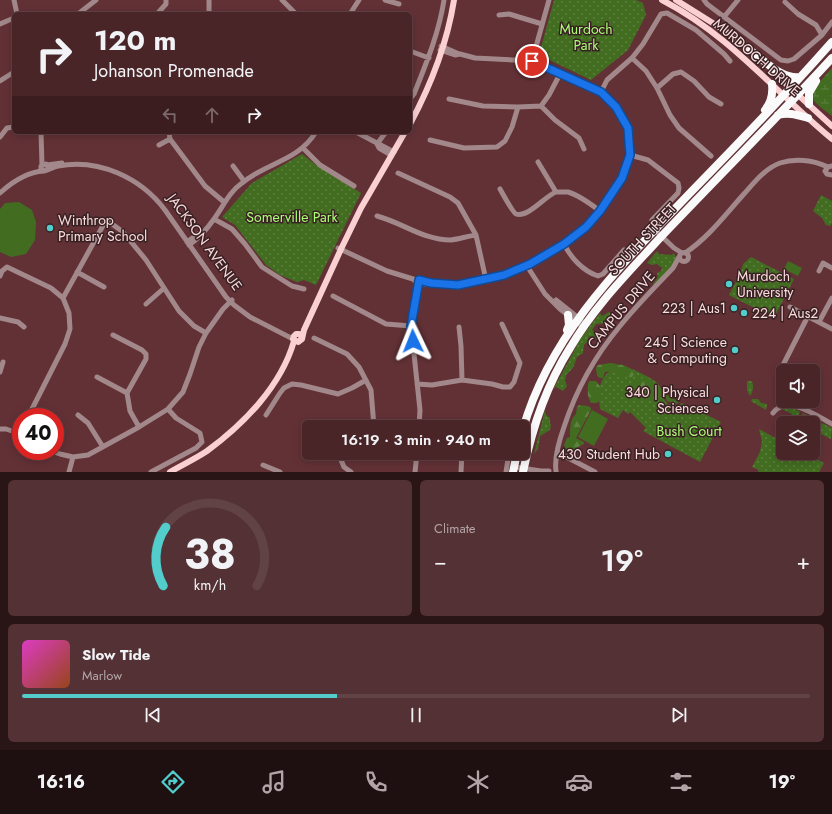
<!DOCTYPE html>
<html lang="en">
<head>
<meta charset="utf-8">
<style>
  body { margin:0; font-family:Jost,sans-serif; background:#543134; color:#f1f3f6; height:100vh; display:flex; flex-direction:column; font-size:15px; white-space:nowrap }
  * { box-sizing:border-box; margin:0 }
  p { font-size:13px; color:#b2a5a8 }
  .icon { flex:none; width:22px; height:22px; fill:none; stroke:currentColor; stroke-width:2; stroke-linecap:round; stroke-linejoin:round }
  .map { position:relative; height:472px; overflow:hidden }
  .side { display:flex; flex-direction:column; gap:8px; padding:8px; background:#291416; flex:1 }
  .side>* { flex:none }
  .banner { position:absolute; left:12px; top:12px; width:400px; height:122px; border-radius:6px; box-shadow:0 2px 10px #0003,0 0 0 1px #614245; background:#4a2528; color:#f1f3f6; overflow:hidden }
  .controls { position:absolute; left:776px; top:364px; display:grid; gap:8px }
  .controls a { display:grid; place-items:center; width:44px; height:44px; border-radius:6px; background:#4a2528; box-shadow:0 2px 10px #0003,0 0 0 1px #614245; font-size:20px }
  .speed { position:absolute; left:12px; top:408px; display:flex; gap:8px; font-size:20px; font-weight:700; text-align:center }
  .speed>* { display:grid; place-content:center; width:52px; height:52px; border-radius:50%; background:#4a2528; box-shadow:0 2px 10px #0003,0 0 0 1px #614245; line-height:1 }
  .speed .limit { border:6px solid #d22; background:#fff; color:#111 }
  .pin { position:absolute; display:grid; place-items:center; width:34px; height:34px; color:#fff; margin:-17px; border:2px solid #fff; border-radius:50%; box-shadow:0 1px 4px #0007 }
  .me { position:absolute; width:44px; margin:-22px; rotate:358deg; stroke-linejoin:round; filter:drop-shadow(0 0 3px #0008) }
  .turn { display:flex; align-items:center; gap:14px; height:84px; padding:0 16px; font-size:18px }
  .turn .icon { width:52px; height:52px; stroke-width:2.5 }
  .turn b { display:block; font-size:28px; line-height:34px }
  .lanes { display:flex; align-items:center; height:38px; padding:0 16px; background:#0003; justify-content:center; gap:20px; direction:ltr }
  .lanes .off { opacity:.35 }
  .big { font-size:30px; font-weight:600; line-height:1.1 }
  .side .widget { flex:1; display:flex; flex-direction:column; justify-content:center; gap:6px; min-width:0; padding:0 14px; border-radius:6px; background:#543134 }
  .side .dial { align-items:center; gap:0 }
  .dial svg { height:104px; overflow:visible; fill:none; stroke:#614245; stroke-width:7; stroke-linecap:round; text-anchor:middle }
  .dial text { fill:#f1f3f6; stroke:none }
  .song { display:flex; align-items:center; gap:12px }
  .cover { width:48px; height:48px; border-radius:6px; background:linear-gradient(135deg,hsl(310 70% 55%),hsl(20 70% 35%)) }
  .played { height:4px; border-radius:2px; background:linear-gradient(90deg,#52cdcc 40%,#614245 40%) }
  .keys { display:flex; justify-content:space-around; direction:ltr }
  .heat { display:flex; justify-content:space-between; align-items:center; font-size:22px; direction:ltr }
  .side .tiles { flex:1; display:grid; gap:8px; grid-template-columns:1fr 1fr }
  .widget:last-child { grid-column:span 2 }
  .trip { position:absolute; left:302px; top:420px; width:228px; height:40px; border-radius:6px; background:#4a2528; box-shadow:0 2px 10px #0003,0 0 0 1px #614245; font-weight:600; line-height:40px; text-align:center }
  .tabs { display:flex; height:64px; justify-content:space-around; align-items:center; background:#1e0f10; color:#b2a5a8 }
  .tabs .icon { width:28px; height:28px }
  .tabs .on { color:#52cdcc }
  .tabs b { font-size:18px; color:#f1f3f6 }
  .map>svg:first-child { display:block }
  .green { fill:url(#green-dots) }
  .forest { fill:url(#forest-firs) }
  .wetland { fill:url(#wetland-marsh) }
  .pitch { fill:#426d21 }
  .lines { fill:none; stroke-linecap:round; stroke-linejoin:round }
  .minor { stroke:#a2888a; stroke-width:5 }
  .major { stroke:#fbd0d2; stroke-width:6 }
  .highway { stroke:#fafafa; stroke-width:8 }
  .route-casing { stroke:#114b97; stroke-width:10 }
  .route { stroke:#1a73e8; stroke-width:7 }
  .poi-dot { fill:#52cdcc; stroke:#382123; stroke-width:1.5 }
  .labels { text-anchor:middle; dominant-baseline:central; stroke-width:3; stroke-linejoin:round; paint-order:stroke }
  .park-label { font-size:14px; fill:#acfe75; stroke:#382123 }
  .street-label { font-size:14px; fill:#fbdbdd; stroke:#382123 }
  .poi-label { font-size:14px; fill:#fbdbdd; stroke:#382123; text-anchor:end }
</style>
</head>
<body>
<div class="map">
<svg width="832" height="472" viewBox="0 0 832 472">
  <defs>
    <pattern id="green-dots" width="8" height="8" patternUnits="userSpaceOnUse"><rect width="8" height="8" fill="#426d21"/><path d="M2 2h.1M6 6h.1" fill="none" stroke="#5e8141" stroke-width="1.8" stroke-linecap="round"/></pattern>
    <pattern id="forest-firs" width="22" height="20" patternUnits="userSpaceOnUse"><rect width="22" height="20" fill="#426d21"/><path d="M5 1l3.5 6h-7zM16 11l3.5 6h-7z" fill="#5e8141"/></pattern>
    <pattern id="wetland-marsh" width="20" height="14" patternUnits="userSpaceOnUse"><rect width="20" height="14" fill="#426d21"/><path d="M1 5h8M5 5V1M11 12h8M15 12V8" fill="none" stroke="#5e8141"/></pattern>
  </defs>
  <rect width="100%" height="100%" fill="#623136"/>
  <path class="green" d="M554 0H636L643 3 646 15 628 50 591 80 539 55Z
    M302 154 315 164 361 193 316 285 304 280 297 282 280 275 266 265 235 225 222 217 252 183Z
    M821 195 832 201V223L830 226 826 225 822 218 813 211Z
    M657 251 659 254 672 255 674 253 676 257 673 265 654 285 653 284 658 277 657 273 661 271 662 268 657 264 652 265 647 263Z
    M751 257 794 279 774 318 729 295 741 272 743 264Z
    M609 312 611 314 608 317 606 323 596 324 592 330 596 332 597 336 596 340 593 337 589 336 587 342 584 345 583 353 577 357 573 368 566 375 565 381 567 386 563 391 556 387 554 388 581 338 600 313 602 316Z
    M621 364C629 368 654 378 658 384 664 390 661 399 668 404L677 406 682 403 721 422 700 462 643 431 646 428 630 412 628 414 623 410 618 418 600 409C598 395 598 379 610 371 614 368 618 367 621 364Z
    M747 381H752C754 387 753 391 750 396L747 390Z
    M665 394 679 402 676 404 667 401 665 396H664Z
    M752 399H758L761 403 767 404 766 410 751 401Z
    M784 408H793L800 412 794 421 790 419 792 414 782 409Z
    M545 410 546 415 550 418V423L551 425 550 430 540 436 538 449 534 454Z
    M803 413 819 422 816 427 814 426 813 429V423H809L800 418Z
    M822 423 832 428 831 439 817 432Z
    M759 429 783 442V453H805L824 463 819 472H758L759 470 752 467 760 452 762 441Z"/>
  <path class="forest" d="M610 363C618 363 629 368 634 374L632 377C622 379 614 369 605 372L603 378H600L597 376 596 368 598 365Z
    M643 378C654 381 661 384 662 396H657L652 388 645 386 638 390 633 389 631 385 635 380Z
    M589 381H596L602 389 601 399 597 403H591C587 397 587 388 589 381Z
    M579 405 588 406 591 408V410L576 438 584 442V444L578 447 577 450 573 451 566 449 564 445 567 438 570 437C570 428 570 419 576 414L577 407Z"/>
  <path class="wetland" d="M832 68V116C827 112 820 107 815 102 807 93 826 75 832 68Z"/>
  <path class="pitch" d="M19 202 32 210 36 222 35 240 26 254 11 257 0 252V209L5 203Z
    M788 261 802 268 798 276 784 269Z
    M592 410 608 419 594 446 578 437Z"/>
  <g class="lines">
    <path class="minor" d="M14 0 17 14
      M282 0 296 14
      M385 0 399 4
      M704 0 707 4 777 57 781 60 788 61 794 59 822 35 832 22
      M785 2 798 14 816 25 822 35
      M78 14 96 0
      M157 14 166 4V0
      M209 14V0
      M350 14 359 0
      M499 15 509 14 542 24
      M724 17 738 0
      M0 24 14 18
      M441 46 459 54
      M410 51 429 58
      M632 58 646 71 657 88 670 115 679 128 711 156
      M532 61 549 0
      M0 81 14 72
      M657 88 673 74 681 72 694 81 709 97 721 104
      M601 92 607 80 632 58 643 44 661 14 667 13 696 30 724 54 730 61
      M410 99 414 94C426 64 439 33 444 0
      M449 99 483 106 518 107 541 106 549 95 560 74
      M541 106 555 120 579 138 584 149
      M41 132 42 165
      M169 132 170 139 205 186 224 202
      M356 132 394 152
      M0 137 7 128 14 127
      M430 140 464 148 497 147 505 141 512 127 518 107
      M377 144 379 148 391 155
      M377 144 386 132
      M159 145 170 139
      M303 148 320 165 354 186
      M630 155 648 160 678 183 679 188 678 193 652 220
      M538 162 556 192
      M47 165 62 163
      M233 166 244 181
      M832 166 828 167 825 171 827 174 832 175
      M48 169V167L46 164 41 166V169L44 171C49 170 53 167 58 166 99 158 141 178 165 210L226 297 234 305 250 317 293 339
      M398 173 450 197 458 203 476 235 486 280
      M500 189C503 194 513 213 516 214 528 218 545 196 556 192 559 192 566 192 568 192 579 195 592 205 600 211
      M0 193C12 182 27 172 44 171
      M377 216C403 223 423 240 451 240 459 239 468 236 476 235
      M214 219 232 229 245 244 262 267 292 286 304 289
      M655 230 674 248 682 253
      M187 242 198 234 202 233
      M564 244C571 258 583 271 598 276L603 274 624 250
      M189 245C199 238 207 229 214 219 223 207 229 192 242 183 267 162 297 162 316 132
      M338 248 387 271 413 279C417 284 426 285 431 283L458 285 504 275 530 264 564 244 586 227 600 211 622 178 630 155 628 128 616 107 601 92 532 61 475 58 460 54 455 55 440 50
      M679.5 257a4.5 4.5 0 1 1 9 0a4.5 4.5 0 1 1-9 0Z
      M685 253C708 238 725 215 743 195 754 183 764 169 780 163 795 158 813 160 828 167
      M527 266 545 294 560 309 583 327
      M819 271 823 263 832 268
      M77 272 104 287
      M0 276 2 271 7 267 51 288 63 298 69 313 70 329 65 344 28 417
      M333 296 386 324 411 326
      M63 298 105 222 108 221 123 232 146 260 179 311 194 326 206 333
      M556 300 581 320
      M146 304 163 289
      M790 307 832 329
      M0 318 18 322 24 327
      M819 322 832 298
      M459 327 461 346 462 380
      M113 335 142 350 146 354V359L127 393 130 411 139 427
      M314 338 347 354 359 367 371 390 374 427
      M782 367 808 316
      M0 372 3 362
      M97 377 127 393
      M417 384 432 385 462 380 492 384 503 387H510L514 382 520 363 502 324
      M773 413C787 394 817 416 832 424
      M78 415 88 423 103 447
      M266 415 280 393 284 388 292 384 301 385 338 394 352 388 366 380
      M510 425V427
      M419 427 420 410 411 326 419 280
      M466 427V425
      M0 429H6L21 434
      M304 434 309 435
      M51 451 60 454 73 457 88 455 139 427 168 409 183 392 190 374 199 347 206 333 223 309 232 300
      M557 452 595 472
      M338 453 344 467 351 472
      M263 465 280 472
      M514 467 541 471H549
      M556 471C554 457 559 441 564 427 576 390 595 356 620 326 636 306 655 287 673 268L679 257
      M69 472 73 457
      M151 472 196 448 202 442 200 433 176 418 168 409
      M415 472 417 453
      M461 472 462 453
      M506 472 509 453"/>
    <path class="major" d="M662 0C730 35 774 91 832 139
      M676 0 727 32 754 54
      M771 70 832 126
      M410 124C431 85 447 44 454 0
      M302 337 299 334H296L294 336 293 339 298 342 302 339 304 330 342 247 361 208 405 132
      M170 472C182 465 195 459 207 451 244 424 281 386 294 341"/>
    <path class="highway" d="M751 51C765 61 781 79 800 77
      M809 104V93L816 81
      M765 110C771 103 773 93 772 84
      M778 115C789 112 797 115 808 118
      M567 330 569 325 568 315
      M523 429C550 333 624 262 691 192 739 143 787 93 832 42
      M513 472 517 453
      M523 472C532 428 546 386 570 348 594 307 627 274 658 240 716 179 775 120 832 58"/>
  </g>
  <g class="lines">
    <defs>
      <path id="route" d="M413 341 411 326 419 280 431 283 458 285 504 275 530 264 564 244 586 227 600 211 622 178 630 155 628 128 616 107 601 92 532 61"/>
    </defs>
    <use href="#route" class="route-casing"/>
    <use href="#route" class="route"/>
  </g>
  <g class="poi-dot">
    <circle cx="50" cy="228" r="4"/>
    <circle cx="729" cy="284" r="4"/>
    <circle cx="734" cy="308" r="4"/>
    <circle cx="744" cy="313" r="4"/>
    <circle cx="735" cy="350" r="4"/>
    <circle cx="717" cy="400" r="4"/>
    <circle cx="668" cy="454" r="4"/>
  </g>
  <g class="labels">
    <g class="park-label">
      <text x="586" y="29">Murdoch<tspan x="586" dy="16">Park</tspan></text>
      <text x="292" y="217">Somerville Park</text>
      <text x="689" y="431">Bush Court</text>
    </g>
    <g class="street-label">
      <text transform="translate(757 57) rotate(41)">MURDOCH DRIVE</text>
      <text transform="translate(642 239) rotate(-47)">SOUTH STREET</text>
      <text transform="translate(205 242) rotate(54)">JACKSON AVENUE</text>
      <text transform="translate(621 310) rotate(-50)">CAMPUS DRIVE</text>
    </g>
    <g class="poi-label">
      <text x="58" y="220" text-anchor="start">Winthrop<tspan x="58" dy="16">Primary School</tspan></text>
      <text x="737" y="276" text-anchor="start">Murdoch<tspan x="737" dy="16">University</tspan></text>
      <text x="726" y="308">223 | Aus1</text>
      <text x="752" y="313" text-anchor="start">224 | Aus2</text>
      <text x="727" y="342">245 | Science<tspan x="727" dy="16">&amp; Computing</tspan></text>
      <text x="709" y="392">340 | Physical<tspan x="709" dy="16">Sciences</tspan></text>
      <text x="660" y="454">430 Student Hub</text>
    </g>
  </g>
</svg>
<div class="controls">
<a><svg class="icon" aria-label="sound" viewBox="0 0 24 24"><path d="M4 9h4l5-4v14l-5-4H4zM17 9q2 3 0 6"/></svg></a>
<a><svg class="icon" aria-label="layers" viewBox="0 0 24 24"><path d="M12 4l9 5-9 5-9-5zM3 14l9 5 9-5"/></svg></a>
</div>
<div class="speed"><div class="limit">40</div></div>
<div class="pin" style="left:532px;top:61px;background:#d93025"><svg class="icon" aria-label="arrive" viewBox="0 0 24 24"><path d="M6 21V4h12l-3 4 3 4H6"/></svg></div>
<svg class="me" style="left:413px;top:341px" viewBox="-20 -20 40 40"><path d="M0-17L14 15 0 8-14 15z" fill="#1a73e8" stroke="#fff" stroke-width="4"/></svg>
<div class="trip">16:19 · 3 min · 940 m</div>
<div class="banner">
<div class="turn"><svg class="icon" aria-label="right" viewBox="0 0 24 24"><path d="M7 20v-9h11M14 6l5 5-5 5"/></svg><div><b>120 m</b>Johanson Promenade</div></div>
<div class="lanes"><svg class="icon off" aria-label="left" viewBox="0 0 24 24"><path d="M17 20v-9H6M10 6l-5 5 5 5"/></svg><svg class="icon off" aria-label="ahead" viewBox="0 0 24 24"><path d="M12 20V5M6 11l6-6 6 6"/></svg><svg class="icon" aria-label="right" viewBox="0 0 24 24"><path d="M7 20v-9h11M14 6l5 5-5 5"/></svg></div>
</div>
</div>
<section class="side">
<div class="tiles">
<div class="widget dial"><svg viewBox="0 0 100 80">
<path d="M14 69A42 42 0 1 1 86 69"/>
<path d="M14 69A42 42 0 0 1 16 24" stroke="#52cdcc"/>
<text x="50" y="56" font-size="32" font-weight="700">38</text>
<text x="50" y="72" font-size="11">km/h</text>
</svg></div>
<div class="widget"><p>Climate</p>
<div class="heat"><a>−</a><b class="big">19°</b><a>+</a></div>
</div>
<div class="widget">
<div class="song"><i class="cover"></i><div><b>Slow Tide</b><p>Marlow</p></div></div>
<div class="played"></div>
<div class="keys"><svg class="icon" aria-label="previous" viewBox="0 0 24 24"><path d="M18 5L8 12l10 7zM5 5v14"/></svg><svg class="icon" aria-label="pause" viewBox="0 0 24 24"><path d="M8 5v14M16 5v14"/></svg><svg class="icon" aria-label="next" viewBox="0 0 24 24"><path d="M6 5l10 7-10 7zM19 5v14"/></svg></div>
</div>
</div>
</section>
<nav class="tabs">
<b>16:16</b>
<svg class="icon on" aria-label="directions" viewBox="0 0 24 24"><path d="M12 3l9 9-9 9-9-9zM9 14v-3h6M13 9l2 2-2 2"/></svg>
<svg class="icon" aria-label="music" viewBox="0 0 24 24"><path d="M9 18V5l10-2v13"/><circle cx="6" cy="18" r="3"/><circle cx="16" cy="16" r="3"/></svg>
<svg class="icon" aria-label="phone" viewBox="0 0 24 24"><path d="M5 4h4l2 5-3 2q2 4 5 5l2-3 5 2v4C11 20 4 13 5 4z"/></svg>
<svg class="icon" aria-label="climate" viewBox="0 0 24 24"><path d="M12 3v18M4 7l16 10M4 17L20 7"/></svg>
<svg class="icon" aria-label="car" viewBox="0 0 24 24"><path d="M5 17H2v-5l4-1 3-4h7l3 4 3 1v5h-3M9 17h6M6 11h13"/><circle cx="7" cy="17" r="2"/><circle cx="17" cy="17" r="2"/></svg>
<svg class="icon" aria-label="filters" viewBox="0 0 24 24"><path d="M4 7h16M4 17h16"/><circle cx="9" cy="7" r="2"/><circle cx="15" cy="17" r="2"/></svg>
<b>19°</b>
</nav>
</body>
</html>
